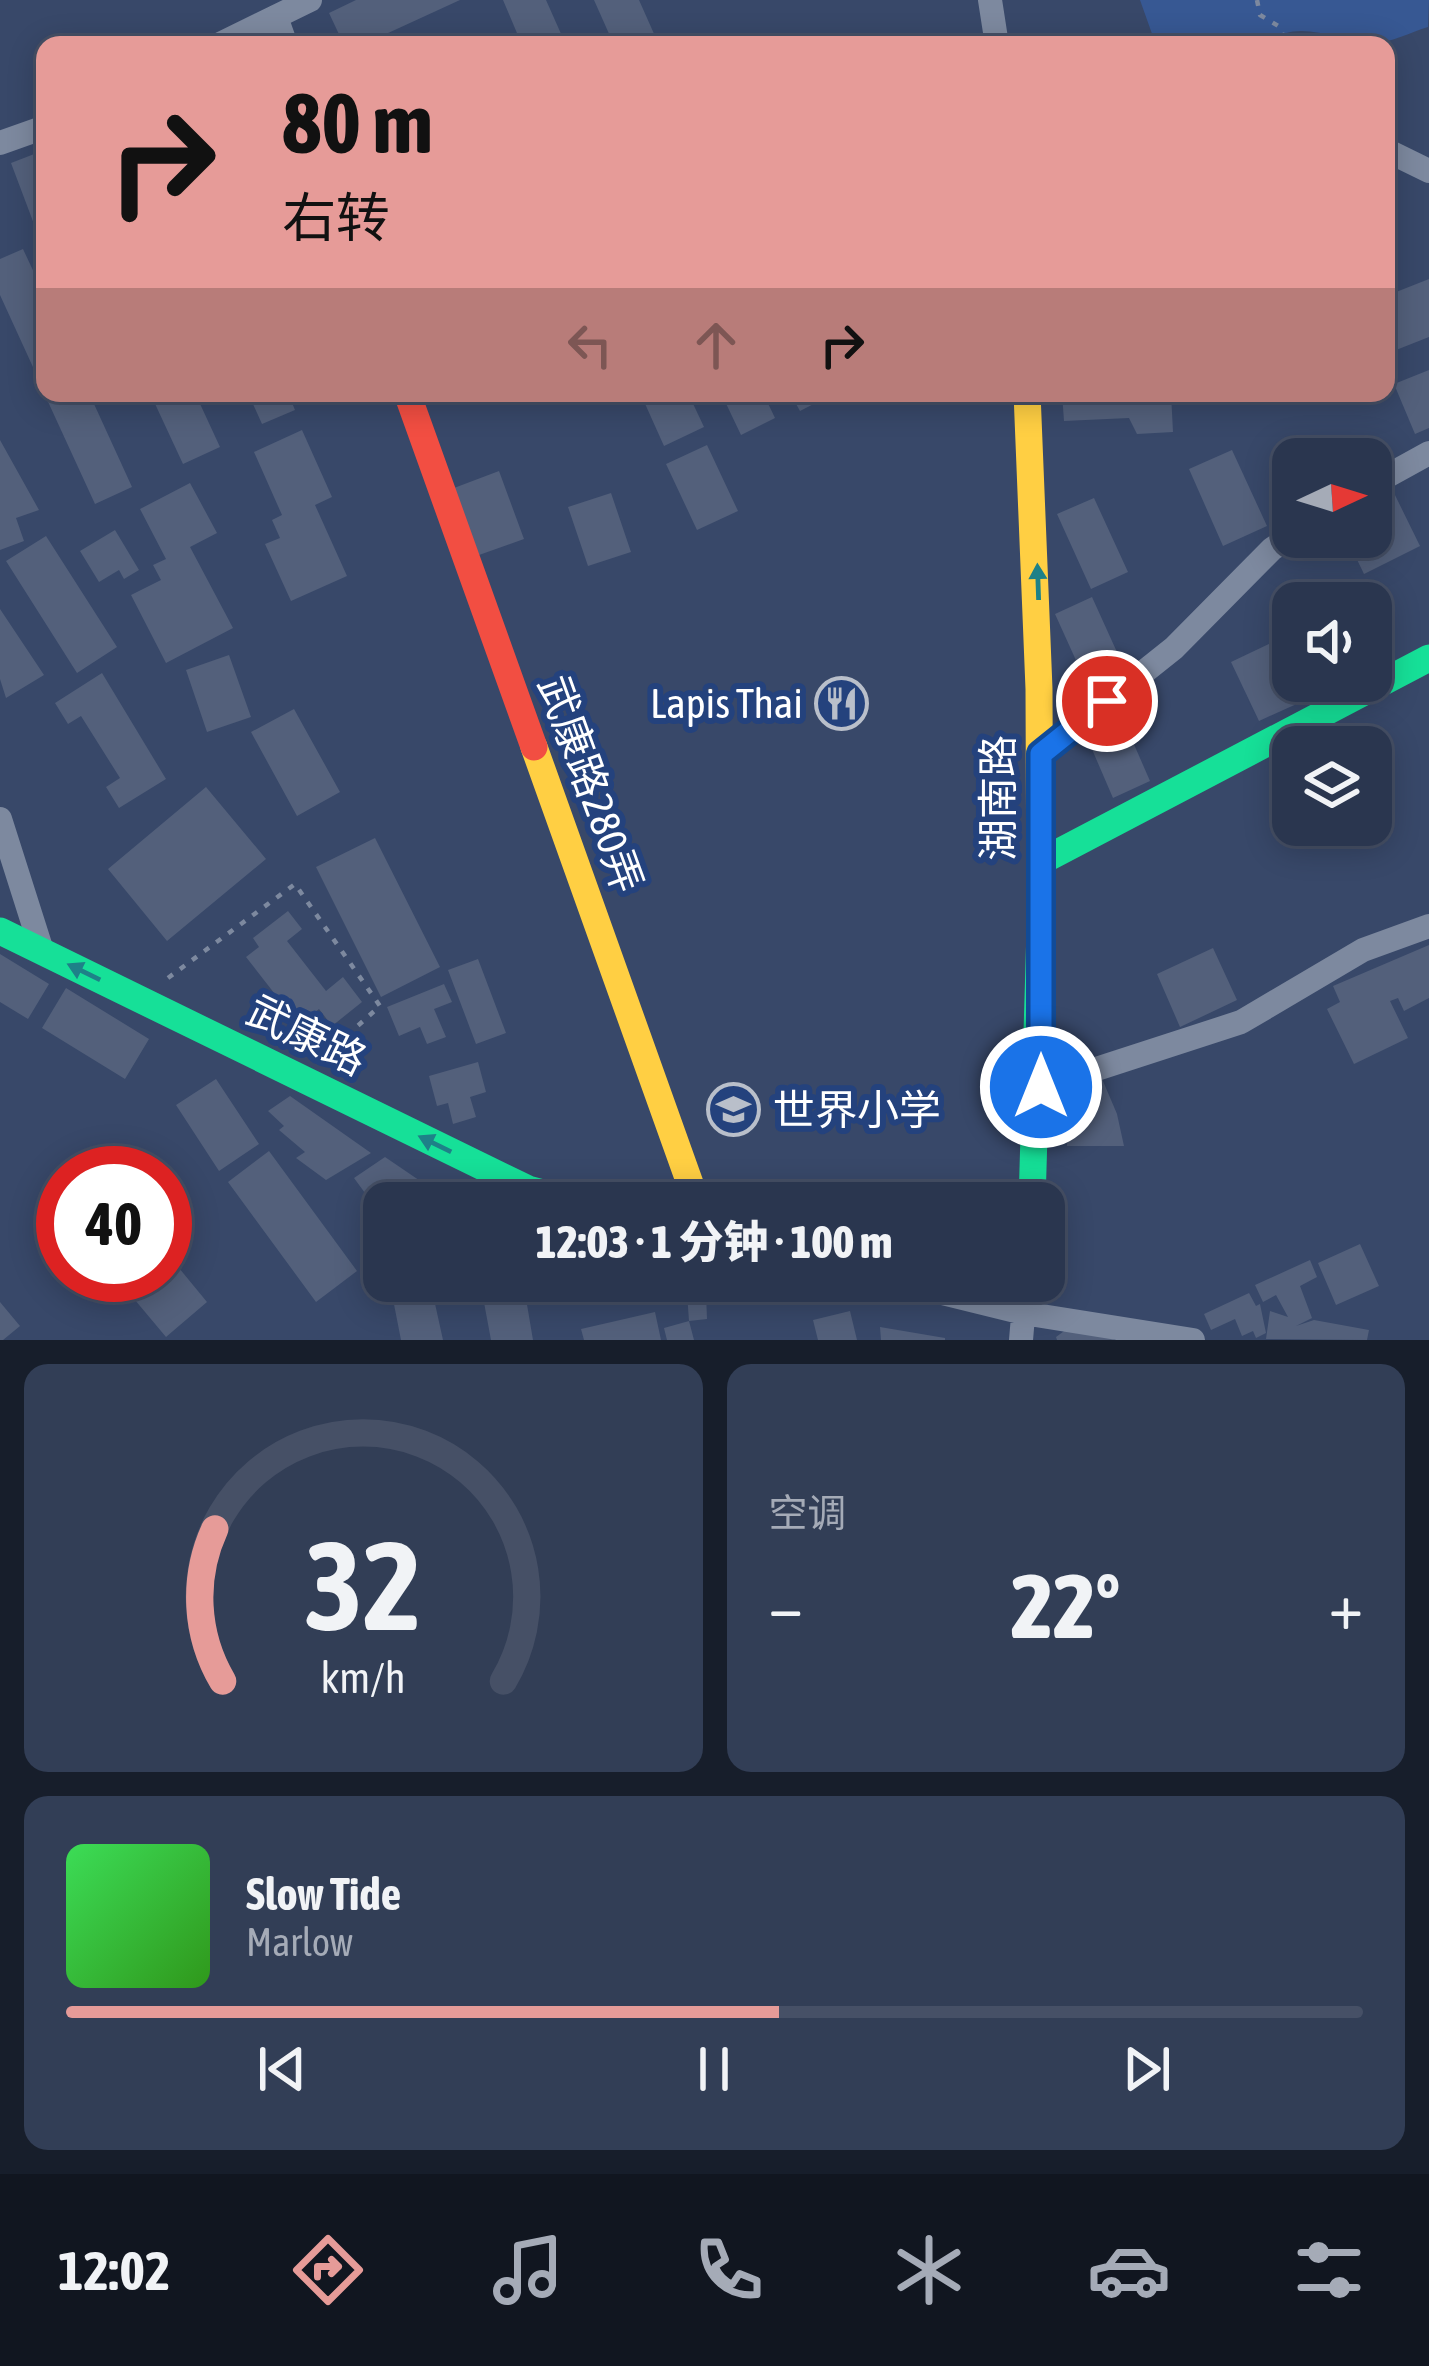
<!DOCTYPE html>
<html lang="zh">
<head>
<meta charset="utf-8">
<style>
  body { margin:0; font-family:"Asap Condensed","Noto Sans SC",sans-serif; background:#323e56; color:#f1f3f6; height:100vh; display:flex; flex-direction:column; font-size:45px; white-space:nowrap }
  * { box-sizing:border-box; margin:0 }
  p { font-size:39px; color:#a5abb7 }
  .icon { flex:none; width:66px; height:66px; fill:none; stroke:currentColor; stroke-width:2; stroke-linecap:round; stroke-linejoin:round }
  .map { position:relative; height:1340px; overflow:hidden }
  .sheet { display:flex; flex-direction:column; gap:24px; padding:24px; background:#171e2b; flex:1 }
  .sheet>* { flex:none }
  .top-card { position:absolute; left:36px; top:36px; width:1359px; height:366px; border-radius:24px; box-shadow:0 6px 30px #0003,0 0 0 3px #465066; background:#e69b98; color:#111; overflow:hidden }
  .needle { width:78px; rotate:86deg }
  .fabs { position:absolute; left:1272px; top:438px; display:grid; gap:24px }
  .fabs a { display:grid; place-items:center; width:120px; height:120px; border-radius:24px; background:#2a364f; box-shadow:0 6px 30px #0003,0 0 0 3px #465066; font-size:60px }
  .speed { position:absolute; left:36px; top:1146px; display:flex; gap:24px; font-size:60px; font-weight:700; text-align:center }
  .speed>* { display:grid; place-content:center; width:156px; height:156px; border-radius:50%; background:#2a364f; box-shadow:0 6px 30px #0003,0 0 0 3px #465066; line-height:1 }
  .speed .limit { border:18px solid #d22; background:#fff; color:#111 }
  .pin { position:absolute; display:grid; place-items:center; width:102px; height:102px; color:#fff; margin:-51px; border:6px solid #fff; border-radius:50%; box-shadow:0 3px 12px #0007 }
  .me { position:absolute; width:132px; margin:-66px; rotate:0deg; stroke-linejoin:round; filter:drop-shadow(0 0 9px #0008) }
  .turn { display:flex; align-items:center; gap:42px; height:252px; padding:0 48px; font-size:54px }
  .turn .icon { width:156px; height:156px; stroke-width:2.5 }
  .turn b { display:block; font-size:84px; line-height:102px }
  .lanes { display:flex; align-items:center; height:114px; padding:0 48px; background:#0003; justify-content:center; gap:60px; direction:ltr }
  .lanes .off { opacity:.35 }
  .big { font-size:90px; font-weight:800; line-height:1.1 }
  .sheet .widget { flex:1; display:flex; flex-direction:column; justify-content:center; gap:18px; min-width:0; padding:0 42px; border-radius:24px; background:#323e56 }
  .sheet .dial { align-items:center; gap:0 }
  .dial svg { height:312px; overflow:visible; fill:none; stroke:#465066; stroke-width:7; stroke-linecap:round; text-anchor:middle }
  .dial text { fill:#f1f3f6; stroke:none }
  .song { display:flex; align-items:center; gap:36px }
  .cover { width:144px; height:144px; border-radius:18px; background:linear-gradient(135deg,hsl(130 70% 55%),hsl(110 70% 35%)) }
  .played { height:12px; border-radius:6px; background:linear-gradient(90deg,#e69b98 55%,#465066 55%) }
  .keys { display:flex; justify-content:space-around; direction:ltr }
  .heat { display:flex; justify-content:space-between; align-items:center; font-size:66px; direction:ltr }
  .sheet .tiles { flex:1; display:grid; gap:24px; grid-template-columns:1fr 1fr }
  .widget:last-child { grid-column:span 2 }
  .trip { position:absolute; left:363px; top:1182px; width:702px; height:120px; border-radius:24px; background:#2a364f; box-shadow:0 6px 30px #0003,0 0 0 3px #465066; font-weight:800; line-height:120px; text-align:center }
  .tabs { display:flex; height:192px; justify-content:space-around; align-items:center; background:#111620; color:#a5abb7 }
  .tabs .icon { width:84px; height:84px }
  .tabs .on { color:#e69b98 }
  .tabs b { font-size:54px; color:#f1f3f6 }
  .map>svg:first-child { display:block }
  .green { fill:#375893 }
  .building { fill:#53607b }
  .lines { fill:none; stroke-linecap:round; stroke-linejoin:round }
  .path { stroke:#7d899f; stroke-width:4.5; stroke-dasharray:6 9; stroke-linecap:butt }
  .street { stroke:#7d899f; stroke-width:24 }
  .fast { stroke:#16e098; stroke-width:27 }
  .slow { stroke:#ffcf43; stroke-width:27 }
  .jam { stroke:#f24e42; stroke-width:27 }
  .oneway { fill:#1e8188 }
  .route-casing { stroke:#114b97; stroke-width:30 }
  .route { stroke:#1a73e8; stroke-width:21 }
  .labels { text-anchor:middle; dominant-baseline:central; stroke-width:12; stroke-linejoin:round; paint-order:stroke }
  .poi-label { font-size:42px; fill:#fff; stroke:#24427d; text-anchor:end }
  .street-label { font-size:42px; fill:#fff; stroke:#24427d }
</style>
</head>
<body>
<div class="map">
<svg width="1429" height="1340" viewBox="0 0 1429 1340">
  <rect width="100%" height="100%" fill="#384869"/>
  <path class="green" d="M1140 0H1429L1428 27C1411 32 1389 44 1371 43 1339 41 1292 16 1268 45H1156Z"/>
  <path class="building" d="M356 0H460L362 45H344L329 13Z
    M503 0H546L566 45H522Z
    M594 0H639L659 45H614Z
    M42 151 45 229 37 232 11 163Z
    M23 249 45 296V374L38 378 0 295V259Z
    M1429 279V337L1391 352 1386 340V296Z
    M1429 370V428L1415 434 1394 384Z
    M44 393H89L132 487 95 504Z
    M150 393H195L220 447 183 464Z
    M248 393H288L295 410 262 424Z
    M651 393H688L704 427 664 446 642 397Z
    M721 393H763L775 418 741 435Z
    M790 393H835L800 411Z
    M1062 393H1171L1173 432 1137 434 1129 418 1064 421Z
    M302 430 332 497 315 505 347 576 291 601 265 544 280 538 272 520 282 515 254 452Z
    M0 440 39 510 16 518 24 541 0 550Z
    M707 445 738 511 697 530 666 464Z
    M1232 450 1267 526 1223 546 1189 469Z
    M499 471 524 539 479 555 454 488Z
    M190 483 217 533 190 547 233 628 166 663 131 595 161 580 153 565 166 559 140 509Z
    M611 493 631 552 588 566 568 507Z
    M1394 493 1420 546 1364 574 1346 537H1371V504Z
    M1094 498 1128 572 1091 589 1057 514Z
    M115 530 139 570 124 579 119 570 99 582 80 551Z
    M46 536 117 647 77 673 6 561Z
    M1092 597 1126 672 1089 689 1055 614Z
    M0 609 44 675 6 698 0 679Z
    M1273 642 1301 702 1259 721 1231 662Z
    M229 655 251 717 207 732 186 670Z
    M102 673 166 779 119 808 106 787 120 778 81 716 68 724 55 703Z
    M294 709 340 792 297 816 251 732Z
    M1122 717 1150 781 1113 798 1085 733Z
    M206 787 266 859 167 941 108 869Z
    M375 838 440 967 381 997 316 867Z
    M288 911 302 929 287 941 326 991 343 977 362 1002 332 1026 319 1009 299 1025 246 957 259 947 253 938Z
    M1429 945V998L1404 1011 1398 998 1390 1001 1408 1038 1354 1064 1327 1009 1340 1002 1333 986Z
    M1213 948 1237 1000 1180 1027 1157 974Z
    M0 954 49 984 28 1019 0 1002Z
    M478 959 506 1033 476 1044 448 970Z
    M444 984 452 1002 434 1009 446 1037 427 1044 420 1027 399 1036 387 1007Z
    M66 988 149 1039 125 1079 42 1028Z
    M478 1062 486 1092 470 1097 476 1117 453 1124 448 1103 437 1106 429 1076Z
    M1100 1074 1117 1114 1124 1146H1067L1070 1089Z
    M216 1079 259 1144 219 1171 176 1105Z
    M290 1096 371 1153 326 1180 296 1158 305 1152 279 1130 284 1126 268 1111Z
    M269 1151 357 1271 316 1302 228 1182Z
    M385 1157 432 1189 413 1203H384V1219L354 1178Z
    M88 1158 101 1173H71Z
    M1360 1244 1379 1286 1336 1305 1318 1263Z
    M165 1251 207 1302 166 1337 114 1275H165Z
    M1310 1260 1317 1277 1300 1286 1312 1318 1296 1326 1314 1320 1369 1330 1367 1340 1266 1339 1270 1311 1288 1317 1276 1295 1263 1302 1255 1285Z
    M405 1281H430L443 1340H401L390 1284Z
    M480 1281H523L533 1340H491Z
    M687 1293H706L707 1319 689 1321Z
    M1249 1293 1256 1306 1260 1304 1266 1333 1256 1338 1253 1331 1242 1336 1235 1319 1211 1330 1204 1314Z
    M0 1302 20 1326 3 1340H0Z
    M850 1311 857 1340H818L813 1320Z
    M655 1312 661 1340H584L581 1329Z
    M689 1321 694 1340H667L664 1328Z
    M1071 1326 1107 1328 1114 1340H1057L1056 1337Z
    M880 1327 945 1338V1340H881Z"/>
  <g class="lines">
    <path class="path" d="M1257 0 1260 15 1280 27 1286 45
      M168 978 295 884 380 1006 326 1054"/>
    <path class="street" d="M990 0 997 45
      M276 17 286 45
      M218 45 310 0
      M0 143 45 127
      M1386 150 1429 171
      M1371 485 1429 453
      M1041 754 1174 648 1272 549 1293 535
      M0 819 42 951
      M1041 1087 1241 1022 1363 950 1429 926
      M894 1281 1023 1313 1193 1340
      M1021 1340 1026 1281"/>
    <path class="fast" d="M1040 862 1429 658
      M0 931 528 1189 581 1203
      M1032 1203 1040 930"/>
    <path class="slow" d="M1027 393 1039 689 1040 930
      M534 747 697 1203"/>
    <path class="jam" d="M407 393 534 747"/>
  </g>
  <defs><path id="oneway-solid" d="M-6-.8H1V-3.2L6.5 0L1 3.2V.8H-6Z" transform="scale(3)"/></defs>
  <g class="oneway">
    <use href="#oneway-solid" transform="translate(1038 582) rotate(-92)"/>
    <use href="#oneway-solid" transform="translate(84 972) rotate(-154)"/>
    <use href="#oneway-solid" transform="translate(435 1144) rotate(-154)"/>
  </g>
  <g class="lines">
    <defs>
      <path id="route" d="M1041 1087V754L1107 701"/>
    </defs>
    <use href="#route" class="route-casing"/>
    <use href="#route" class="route"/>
  </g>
  <defs>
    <symbol id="restaurant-ring" viewBox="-11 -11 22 22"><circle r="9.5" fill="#24427d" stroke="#b9bfca" stroke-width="1.5"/><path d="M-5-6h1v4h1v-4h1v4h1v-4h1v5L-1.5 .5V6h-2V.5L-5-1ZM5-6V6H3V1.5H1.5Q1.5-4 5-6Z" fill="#b9bfca"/></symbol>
    <symbol id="school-ring" viewBox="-11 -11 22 22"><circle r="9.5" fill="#24427d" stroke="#b9bfca" stroke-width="1.5"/><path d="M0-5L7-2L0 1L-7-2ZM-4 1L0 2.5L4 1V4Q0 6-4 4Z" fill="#b9bfca"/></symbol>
  </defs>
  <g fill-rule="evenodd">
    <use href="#restaurant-ring" x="812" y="674" width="59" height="59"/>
    <use href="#school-ring" x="704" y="1080" width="59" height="59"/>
  </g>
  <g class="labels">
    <g class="poi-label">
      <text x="803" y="703">Lapis Thai</text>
      <text x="773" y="1110" text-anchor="start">世界小学</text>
    </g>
    <g class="street-label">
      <text transform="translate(591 784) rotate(70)">武康路280弄</text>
      <text transform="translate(998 798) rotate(-90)">湖南路</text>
      <text transform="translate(307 1035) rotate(26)">武康路</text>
    </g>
  </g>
</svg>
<div class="fabs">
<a><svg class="needle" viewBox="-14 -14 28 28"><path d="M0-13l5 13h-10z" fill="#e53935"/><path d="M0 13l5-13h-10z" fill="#a5abb7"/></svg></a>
<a><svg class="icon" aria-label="sound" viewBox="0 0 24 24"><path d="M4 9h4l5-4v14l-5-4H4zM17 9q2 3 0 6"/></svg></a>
<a><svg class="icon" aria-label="layers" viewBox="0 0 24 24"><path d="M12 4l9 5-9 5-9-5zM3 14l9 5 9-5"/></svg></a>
</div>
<div class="speed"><div class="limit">40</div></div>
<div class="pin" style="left:1107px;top:701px;background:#d93025"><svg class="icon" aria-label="arrive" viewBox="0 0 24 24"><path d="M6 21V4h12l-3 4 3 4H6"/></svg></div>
<svg class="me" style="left:1041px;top:1087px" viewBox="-20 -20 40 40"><circle r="17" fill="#1a73e8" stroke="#fff" stroke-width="3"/><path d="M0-11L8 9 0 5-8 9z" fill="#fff"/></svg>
<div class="trip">12:03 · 1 分钟 · 100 m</div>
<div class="top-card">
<div class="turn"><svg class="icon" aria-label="right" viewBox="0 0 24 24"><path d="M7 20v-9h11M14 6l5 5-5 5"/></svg><div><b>80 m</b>右转</div></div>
<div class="lanes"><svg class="icon off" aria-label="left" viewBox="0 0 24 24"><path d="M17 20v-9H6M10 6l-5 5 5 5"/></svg><svg class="icon off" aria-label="ahead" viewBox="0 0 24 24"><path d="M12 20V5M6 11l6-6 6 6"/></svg><svg class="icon" aria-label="right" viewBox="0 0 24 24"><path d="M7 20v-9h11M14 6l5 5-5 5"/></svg></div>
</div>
</div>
<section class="sheet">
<div class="tiles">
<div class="widget dial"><svg viewBox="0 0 100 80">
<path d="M14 69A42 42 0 1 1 86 69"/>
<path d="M14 69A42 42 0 0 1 12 30" stroke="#e69b98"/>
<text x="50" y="56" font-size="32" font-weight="700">32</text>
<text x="50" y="72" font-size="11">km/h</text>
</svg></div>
<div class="widget"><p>空调</p>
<div class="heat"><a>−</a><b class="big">22°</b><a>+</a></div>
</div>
<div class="widget">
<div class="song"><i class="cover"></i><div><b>Slow Tide</b><p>Marlow</p></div></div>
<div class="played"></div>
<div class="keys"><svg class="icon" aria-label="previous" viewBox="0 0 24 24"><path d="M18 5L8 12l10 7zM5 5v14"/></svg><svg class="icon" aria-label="pause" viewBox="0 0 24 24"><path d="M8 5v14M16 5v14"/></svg><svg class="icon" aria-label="next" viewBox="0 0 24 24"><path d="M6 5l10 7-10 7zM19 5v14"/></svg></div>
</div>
</div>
</section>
<nav class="tabs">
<b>12:02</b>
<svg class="icon on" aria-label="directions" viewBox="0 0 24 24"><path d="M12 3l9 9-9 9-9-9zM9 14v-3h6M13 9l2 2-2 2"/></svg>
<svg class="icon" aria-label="music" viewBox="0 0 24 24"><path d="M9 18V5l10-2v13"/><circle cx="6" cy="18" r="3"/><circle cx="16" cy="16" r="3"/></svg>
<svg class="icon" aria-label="phone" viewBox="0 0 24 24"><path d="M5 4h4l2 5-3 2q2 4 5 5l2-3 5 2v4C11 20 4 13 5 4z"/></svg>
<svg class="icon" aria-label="climate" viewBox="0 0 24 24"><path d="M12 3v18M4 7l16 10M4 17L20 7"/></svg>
<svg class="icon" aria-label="car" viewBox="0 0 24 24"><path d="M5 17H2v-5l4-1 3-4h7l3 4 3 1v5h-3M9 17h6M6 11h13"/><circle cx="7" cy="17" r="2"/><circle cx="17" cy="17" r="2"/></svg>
<svg class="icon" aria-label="filters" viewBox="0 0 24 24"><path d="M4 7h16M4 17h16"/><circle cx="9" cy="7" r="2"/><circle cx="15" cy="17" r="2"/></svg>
</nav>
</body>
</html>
